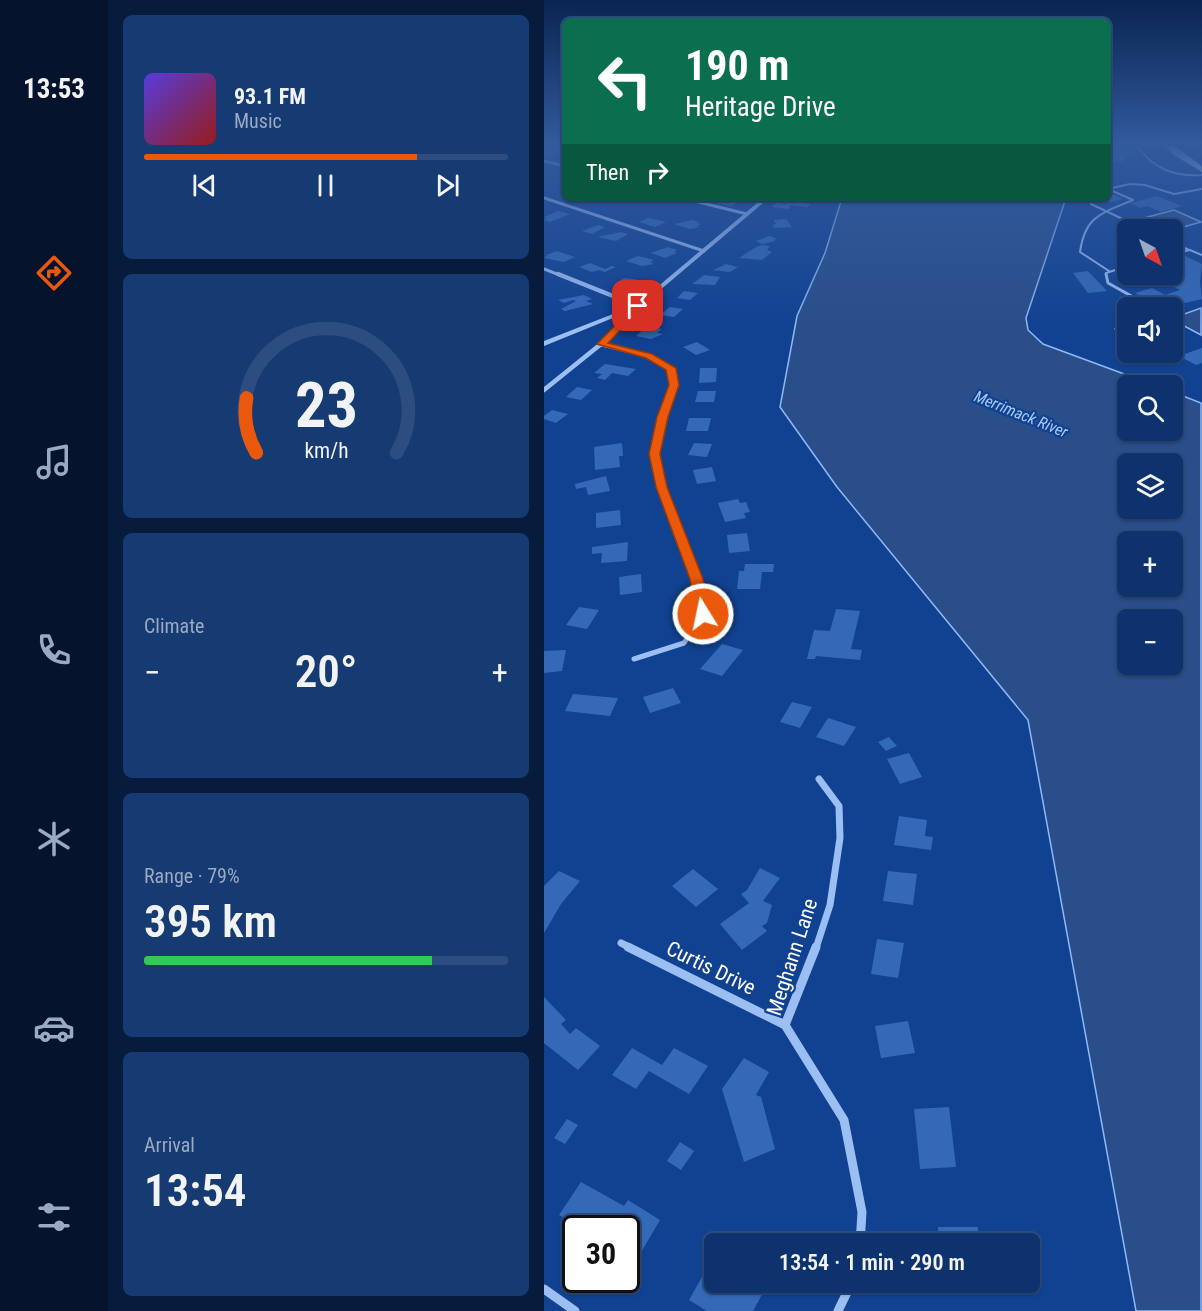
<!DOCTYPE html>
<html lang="en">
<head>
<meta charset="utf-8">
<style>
  body { margin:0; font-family:"Roboto Condensed",sans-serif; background:#163a72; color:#f1f3f6; height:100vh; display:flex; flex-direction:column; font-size:22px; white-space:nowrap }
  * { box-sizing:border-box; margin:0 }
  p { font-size:20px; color:#9aaac2 }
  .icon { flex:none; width:33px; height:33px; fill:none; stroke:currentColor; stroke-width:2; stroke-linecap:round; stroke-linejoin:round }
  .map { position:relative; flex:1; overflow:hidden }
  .sheet { display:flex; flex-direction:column; gap:15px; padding:15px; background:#071c3c; width:436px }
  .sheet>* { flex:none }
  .hud { position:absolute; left:18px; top:18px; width:549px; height:183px; border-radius:9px; box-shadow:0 2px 4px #0004,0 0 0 2px #2d4d80; background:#0b6e4f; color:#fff; overflow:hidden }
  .needle { width:39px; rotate:140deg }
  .buttons { position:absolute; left:573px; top:219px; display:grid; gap:12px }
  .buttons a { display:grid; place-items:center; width:66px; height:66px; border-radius:9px; background:#0d326d; box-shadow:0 2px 4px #0004,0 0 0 2px #2d4d80; font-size:30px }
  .speed { position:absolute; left:18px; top:1215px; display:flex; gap:12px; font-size:30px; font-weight:700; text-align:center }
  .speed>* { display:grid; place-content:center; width:78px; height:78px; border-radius:50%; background:#0d326d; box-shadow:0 2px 4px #0004,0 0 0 2px #2d4d80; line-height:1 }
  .speed .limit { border:3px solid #111; border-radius:9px; background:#fff; color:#111 }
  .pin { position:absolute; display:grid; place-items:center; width:51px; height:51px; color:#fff; margin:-26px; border-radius:12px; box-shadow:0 3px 9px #0006 }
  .me { position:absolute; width:66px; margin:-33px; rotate:350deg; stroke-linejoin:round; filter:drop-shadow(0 0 4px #0008) }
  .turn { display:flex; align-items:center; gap:21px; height:126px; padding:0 24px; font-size:27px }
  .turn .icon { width:78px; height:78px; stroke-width:2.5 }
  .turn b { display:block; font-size:42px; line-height:51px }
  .then { display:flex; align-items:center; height:57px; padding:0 24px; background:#0003; gap:12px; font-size:22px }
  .big { font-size:45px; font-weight:600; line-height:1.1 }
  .sheet .widget { flex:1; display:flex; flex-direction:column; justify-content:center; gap:9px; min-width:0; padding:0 21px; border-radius:9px; background:#163a72 }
  .sheet .dial { align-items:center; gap:0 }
  .dial svg { height:156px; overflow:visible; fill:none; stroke:#2d4d80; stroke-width:7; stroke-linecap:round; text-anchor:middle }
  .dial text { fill:#f1f3f6; stroke:none }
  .song { display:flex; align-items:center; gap:18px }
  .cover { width:72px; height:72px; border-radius:9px; background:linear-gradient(135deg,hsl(250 70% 55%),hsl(0 70% 35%)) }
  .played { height:6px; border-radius:3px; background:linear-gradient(90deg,#ea580c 75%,#2d4d80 75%) }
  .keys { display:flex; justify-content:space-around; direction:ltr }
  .heat { display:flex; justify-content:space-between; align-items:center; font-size:33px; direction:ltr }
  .charge { height:9px; border-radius:4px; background:linear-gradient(90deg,#34c759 79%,#2d4d80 0) }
  .trip { position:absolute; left:160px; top:1233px; width:336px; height:60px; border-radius:9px; background:#0d326d; box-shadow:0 2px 4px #0004,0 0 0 2px #2d4d80; font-weight:600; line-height:60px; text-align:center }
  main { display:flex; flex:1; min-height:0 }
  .dock { display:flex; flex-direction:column; width:108px; justify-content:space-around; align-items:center; background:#05142c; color:#9aaac2 }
  .dock .icon { width:42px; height:42px }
  .dock .selected { color:#ea580c }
  .dock b { font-size:27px; color:#f1f3f6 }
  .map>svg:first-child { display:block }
  .water { fill:#2a4e89; stroke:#8eb9f6; stroke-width:1.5; fill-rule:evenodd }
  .building { fill:#3469b8 }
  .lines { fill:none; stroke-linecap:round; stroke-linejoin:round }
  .service-far1 { stroke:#9cbff3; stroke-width:2 }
  .service { stroke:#9cbff3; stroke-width:3 }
  .minor-far4 { stroke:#9cbff3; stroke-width:3 }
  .minor-far3 { stroke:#9cbff3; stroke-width:4.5 }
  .minor-far2 { stroke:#9cbff3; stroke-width:5 }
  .minor-far1 { stroke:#9cbff3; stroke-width:7 }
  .minor { stroke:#9cbff3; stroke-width:9 }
  .tertiary { fill:#9cbff3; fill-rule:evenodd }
  .primary { fill:#e8efff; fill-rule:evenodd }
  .route { fill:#ea580c; stroke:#983908; stroke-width:1.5 }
  .labels { text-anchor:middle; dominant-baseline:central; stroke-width:4.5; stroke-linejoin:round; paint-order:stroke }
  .far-water-label { font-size:16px; font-style:italic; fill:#a8c9fa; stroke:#114291 }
  .near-street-label { font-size:21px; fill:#fff; stroke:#114291 }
</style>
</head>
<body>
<main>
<nav class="dock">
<b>13:53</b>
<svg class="icon selected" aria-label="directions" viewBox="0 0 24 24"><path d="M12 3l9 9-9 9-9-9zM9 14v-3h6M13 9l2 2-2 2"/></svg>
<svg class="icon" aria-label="music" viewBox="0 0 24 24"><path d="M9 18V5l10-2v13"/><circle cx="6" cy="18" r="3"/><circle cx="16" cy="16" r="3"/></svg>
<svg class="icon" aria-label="phone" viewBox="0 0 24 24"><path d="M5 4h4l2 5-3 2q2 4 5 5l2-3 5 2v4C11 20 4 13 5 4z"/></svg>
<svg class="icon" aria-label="climate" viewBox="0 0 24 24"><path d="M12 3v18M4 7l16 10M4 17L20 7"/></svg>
<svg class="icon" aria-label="car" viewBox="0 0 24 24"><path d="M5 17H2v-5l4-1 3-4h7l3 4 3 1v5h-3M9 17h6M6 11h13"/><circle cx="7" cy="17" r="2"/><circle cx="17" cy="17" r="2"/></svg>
<svg class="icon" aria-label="filters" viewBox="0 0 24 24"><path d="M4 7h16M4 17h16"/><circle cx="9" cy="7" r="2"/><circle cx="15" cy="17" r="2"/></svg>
</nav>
<section class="sheet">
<div class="widget">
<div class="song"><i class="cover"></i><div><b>93.1 FM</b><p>Music</p></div></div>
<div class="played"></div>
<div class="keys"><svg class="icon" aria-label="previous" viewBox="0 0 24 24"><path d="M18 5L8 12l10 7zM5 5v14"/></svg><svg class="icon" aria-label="pause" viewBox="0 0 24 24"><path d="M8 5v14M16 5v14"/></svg><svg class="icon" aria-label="next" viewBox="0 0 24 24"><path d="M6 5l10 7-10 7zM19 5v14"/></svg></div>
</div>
<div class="widget dial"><svg viewBox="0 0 100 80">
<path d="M14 69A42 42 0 1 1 86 69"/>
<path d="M14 69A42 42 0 0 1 9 41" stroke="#ea580c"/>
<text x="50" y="56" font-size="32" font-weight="700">23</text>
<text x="50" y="72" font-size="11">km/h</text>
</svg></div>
<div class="widget"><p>Climate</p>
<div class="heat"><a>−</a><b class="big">20°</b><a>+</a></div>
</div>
<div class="widget"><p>Range · 79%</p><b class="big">395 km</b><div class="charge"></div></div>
<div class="widget"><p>Arrival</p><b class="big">13:54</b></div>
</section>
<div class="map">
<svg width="658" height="1311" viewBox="0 0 658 1311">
  <rect width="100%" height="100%" fill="#114291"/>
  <path class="water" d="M298 198H522L482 318 484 330 499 344 610 385 584 386V430H628L629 392 657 403V1311H592L484 720 293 487 236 407 253 316 281 253ZM584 464H628V508H584ZM584 542H628V586H584ZM584 620H628V664H584Z
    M630 210 657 222 629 230 600 218Z
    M657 308V335L629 320V318Z"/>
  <path class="building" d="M564 143H582L578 151H586L580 162H564Z
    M5 146 21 151 7 153 12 154 5 157 0 156V148Z
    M564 192 579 199 567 202 558 198H564Z
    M613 196 638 206 618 212 603 206 596 208 586 203Z
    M182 198 195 202 187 206 172 203 176 199Z
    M245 201 267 204 263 207 246 205 245 209 228 207 233 202 242 204Z
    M14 211 26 214 6 222 0 220 3 218 0 217Z
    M104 218 109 219 122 222 111 227 95 222Z
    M242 219 248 227 230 228 229 225 232 224 230 220Z
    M149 220 155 222 153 223 157 224 153 226 156 227 146 229 130 224Z
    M54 225 61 227 48 234 38 231Z
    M77 232 84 234 72 241 54 237Z
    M226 236 233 239 229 240 232 241 218 244 212 241Z
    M219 245 226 246 223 250 228 252 218 260 195 258 212 247Z
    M124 247 133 250 130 252 133 253 121 258 107 253Z
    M13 251 31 257 20 262 0 258 4 255H2Z
    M639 255 658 264 656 281 658 299 619 308 591 293 608 288 621 295 636 290 605 274H628V259Z
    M94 256 110 260 106 262 110 264 98 266 82 261Z
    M46 263 61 269 68 266 72 267 61 272 55 270 48 272 35 267Z
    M182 264 194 267 186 272 169 270Z
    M544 271 563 291 544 293 529 273Z
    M160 275 176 277 171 285 148 284Z
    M80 278 90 279 105 283 99 288 92 286 89 288 71 284Z
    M140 291 154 293 146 300 133 298Z
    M40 295 48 299 42 301 49 304 21 311 17 309 32 301 29 300 20 303 14 300Z
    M126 307 139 309 130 317 116 315Z
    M103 326 118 329 113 333 119 334 107 339 92 336Z
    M153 342 166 350 152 355 139 347Z
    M658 348V363L652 365 635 356Z
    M61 364 92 369 84 376 68 373 61 380 53 378 58 374 50 373Z
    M156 368H173L172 382 155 383Z
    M33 387 48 390 37 400 22 397Z
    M154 391H172L170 402H151Z
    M8 410 24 414 12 423 0 419V416Z
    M145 418H167L164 431H142Z
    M78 443 79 456H75L76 467 51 470 50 447Z
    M150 443 168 444 163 457 144 455Z
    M168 467 172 481 153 484 149 470Z
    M62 476 66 491 44 495 42 487 32 489 31 484Z
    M194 499 196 503 202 502 206 512 200 513 202 518 181 522 174 503Z
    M76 510 77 525 52 528V513Z
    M203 533 206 551 185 553 183 535Z
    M84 542 83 561 57 563 58 553 48 554V547Z
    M201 564H230L229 572H218L216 589H193L195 571H200Z
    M97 574 98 592 76 595 75 577Z
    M35 607 55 610 43 629 22 625Z
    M292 609 316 611 307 649 318 650 316 660 272 656 271 659H263L270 630 286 631Z
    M178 644 199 650 178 676 156 669Z
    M22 650 18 671 0 673V651Z
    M129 688 137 703 106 713 99 697Z
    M29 694 74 698 66 716 21 711Z
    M248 702 268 707 256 728 236 722Z
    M284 718 312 727 300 746 272 737Z
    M345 737 353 746 342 751 334 742Z
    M365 753 378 777 356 784 343 759Z
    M355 816 383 820 381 836 389 837 387 850 350 845Z
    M216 868 236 878 219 901 228 905 223 923 218 926 223 931 198 950 176 924 205 903 197 894 203 890Z
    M149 869 174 889 152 907 128 886Z
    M15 871 36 881 17 904 0 933V886Z
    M344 871 373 874 369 905 339 901Z
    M333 939 360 943 354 978 327 974Z
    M0 997 22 1020 17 1024 26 1034 32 1028 56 1046 34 1070 0 1043Z
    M364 1021 371 1053 337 1058 331 1026Z
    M88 1048 118 1065 130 1048 164 1066 145 1094 105 1071 92 1089 68 1075Z
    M200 1058 225 1072 212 1095 217 1097 231 1149 200 1162 178 1089Z
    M405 1107 412 1167 376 1169 370 1109Z
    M23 1119 34 1125 21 1144 10 1138Z
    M136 1142 150 1151 137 1170 123 1161Z
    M37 1182 80 1206 84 1200 116 1220 96 1254 82 1246V1228H38L15 1215Z
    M394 1227H434L435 1244H395Z
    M168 1259 171 1261V1282H206L220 1291 209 1311H163L145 1300Z"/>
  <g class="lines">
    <path class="service-far1" d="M591 144C609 168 628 177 658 175
      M547 204 602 230
      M628 242 645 250
      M628 254 646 250 658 255
      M565 271 536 252C541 215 559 213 589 200L564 189 586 184 601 185 630 194 658 189
      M563 276 562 273 584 266"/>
    <path class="service" d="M562 274 564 283 609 308
      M584 324 572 329 584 338
      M609 352 618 358"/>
    <path class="minor-far4" d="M0 161 21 166
      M0 198 160 251
      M138 198 203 214
      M0 269 18 276"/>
    <path class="minor-far3" d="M57 344 105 356 127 368 130 385 112 446
      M0 390 57 344 94 306 14 274"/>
    <path class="minor-far2" d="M90 659 140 643 159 614C157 602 155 589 151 577 141 544 104 478 112 445"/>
    <path class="minor-far1" d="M77 943 87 948
      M272 948 286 905 296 838 295 806 275 779"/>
    <path class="minor" d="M84 947 241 1025
      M272 947 241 1025 300 1120 318 1212 316 1244
      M0 1289 31 1311
      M294 1311 308 1282"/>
    <path class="tertiary" d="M219 198H225L96 307 0 346V341L92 305Z"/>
    <path class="primary" d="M618 143H626L658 166V172L630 155Z"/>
  </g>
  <linearGradient id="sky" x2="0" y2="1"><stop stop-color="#092450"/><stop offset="0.44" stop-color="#325a9d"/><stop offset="1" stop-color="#325a9d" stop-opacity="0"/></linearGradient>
  <rect width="658" height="326" fill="url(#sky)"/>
  <path class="route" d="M91 305 99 306 64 343 108 354 132 368 135 385 124 417 116 454 123 487 159 579 165 614 159 619 152 614 146 579 112 487 105 454 113 417 125 385 122 370 102 358 53 344Z"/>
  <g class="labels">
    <g class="far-water-label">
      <text transform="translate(477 414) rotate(22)">Merrimack River</text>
    </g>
    <g class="near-street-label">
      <text transform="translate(248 957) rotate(-72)">Meghann Lane</text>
      <text transform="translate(167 968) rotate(26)">Curtis Drive</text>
    </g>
  </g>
</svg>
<div class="buttons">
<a><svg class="needle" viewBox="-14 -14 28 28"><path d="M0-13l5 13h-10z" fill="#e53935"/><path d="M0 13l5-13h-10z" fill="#9aaac2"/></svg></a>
<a><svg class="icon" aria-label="sound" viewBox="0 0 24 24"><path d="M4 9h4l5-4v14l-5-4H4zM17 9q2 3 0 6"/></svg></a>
<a><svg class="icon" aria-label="search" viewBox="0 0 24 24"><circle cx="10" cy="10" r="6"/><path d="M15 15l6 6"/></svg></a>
<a><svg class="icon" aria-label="layers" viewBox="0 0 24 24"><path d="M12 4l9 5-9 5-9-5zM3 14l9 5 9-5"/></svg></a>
<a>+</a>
<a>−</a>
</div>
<div class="speed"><div class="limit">30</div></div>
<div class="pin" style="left:94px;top:306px;background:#d93025"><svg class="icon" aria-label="arrive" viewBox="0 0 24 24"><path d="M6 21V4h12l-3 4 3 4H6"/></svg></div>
<svg class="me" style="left:159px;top:614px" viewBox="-20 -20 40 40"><circle r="17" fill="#ea580c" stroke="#fff" stroke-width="3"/><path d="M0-11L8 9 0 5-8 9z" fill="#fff"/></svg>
<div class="trip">13:54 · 1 min · 290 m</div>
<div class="hud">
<div class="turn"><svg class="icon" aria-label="left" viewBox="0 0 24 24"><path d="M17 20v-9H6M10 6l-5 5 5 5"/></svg><div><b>190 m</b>Heritage Drive</div></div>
<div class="then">Then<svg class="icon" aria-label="right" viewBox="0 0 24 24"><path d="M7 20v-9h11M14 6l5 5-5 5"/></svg></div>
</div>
</div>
</main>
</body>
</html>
